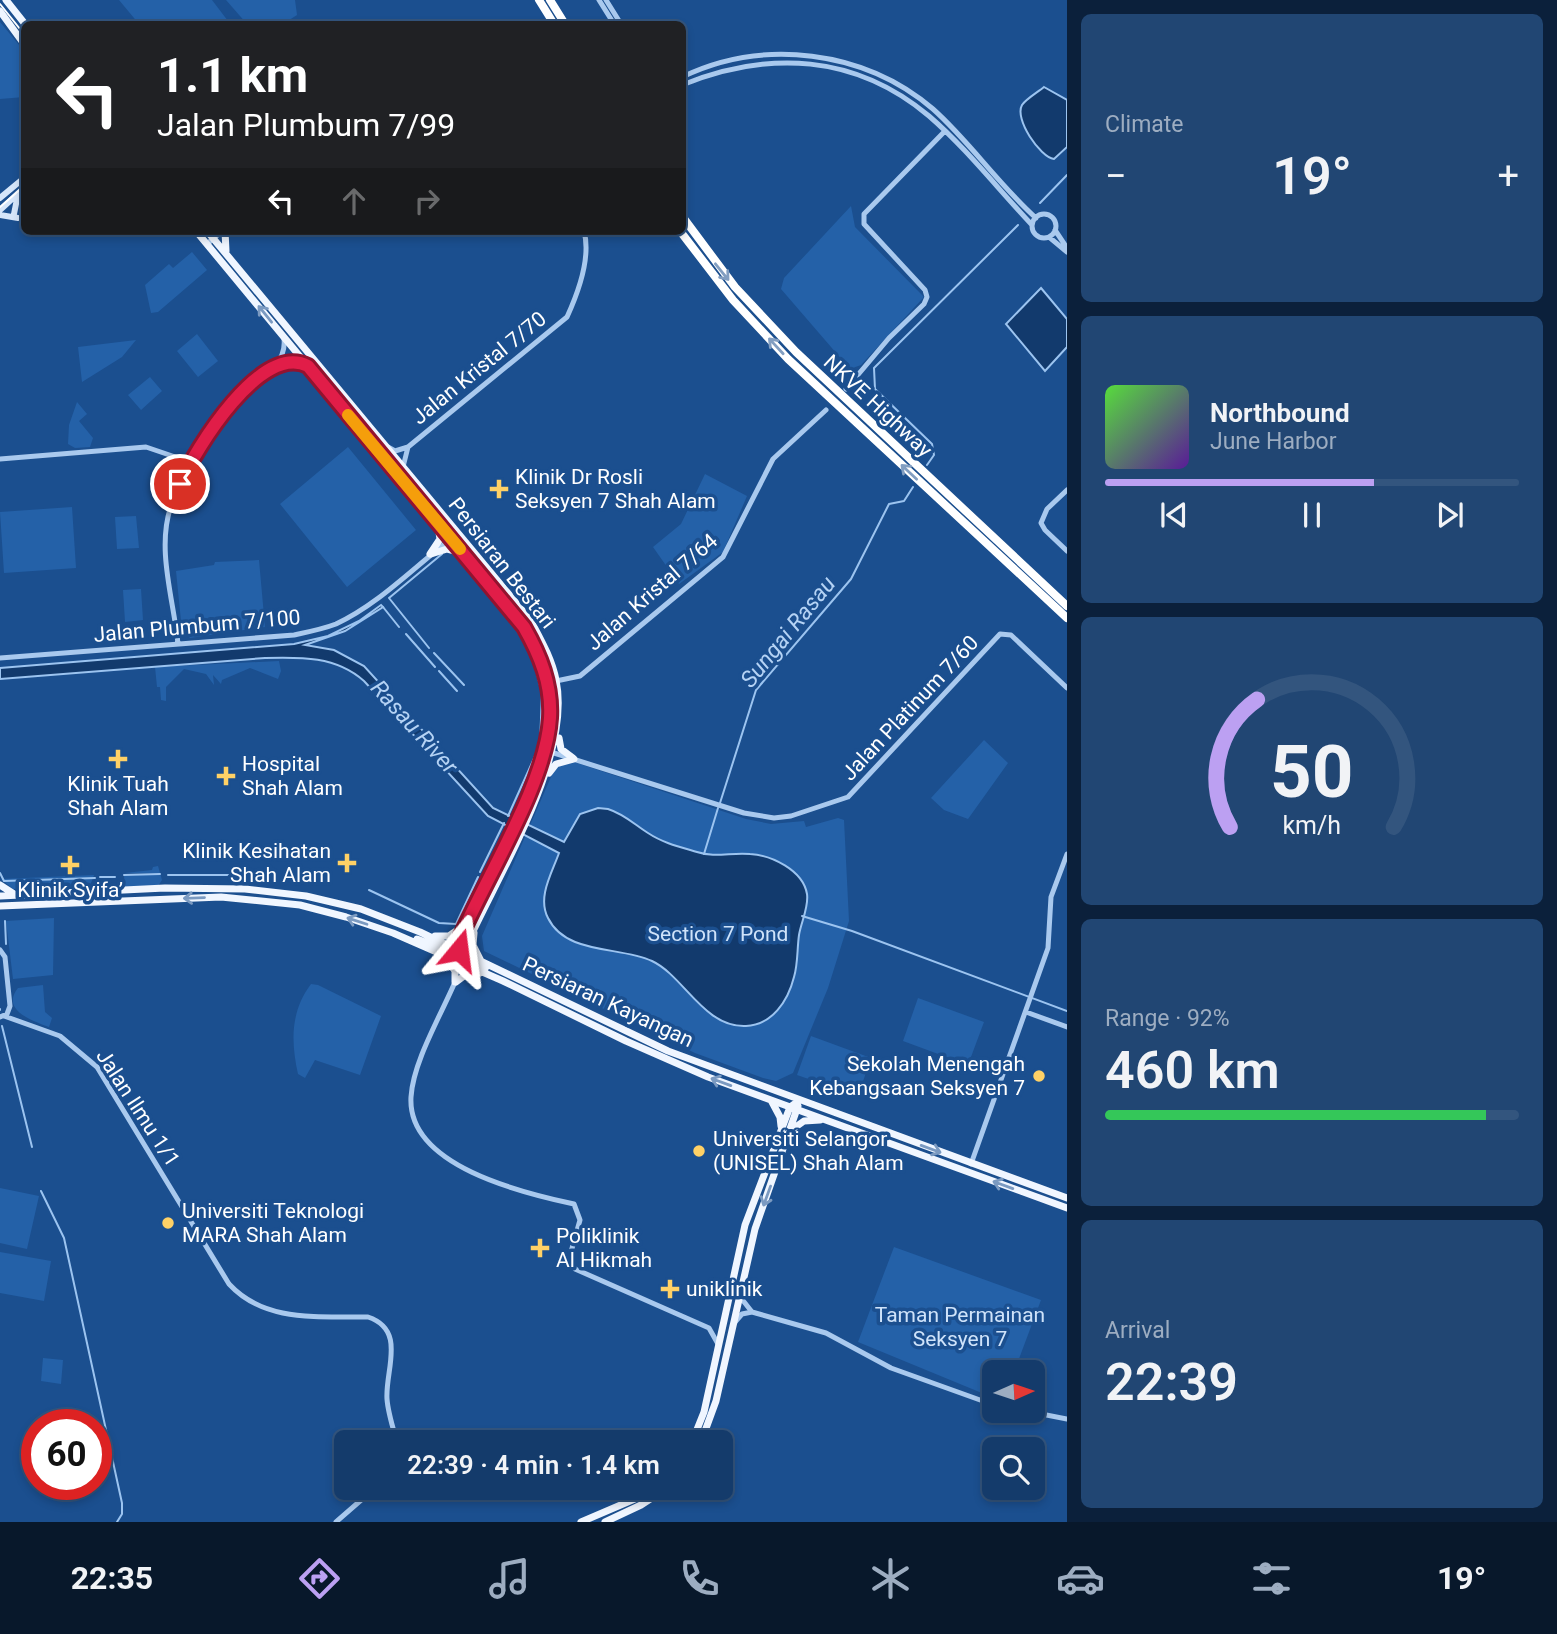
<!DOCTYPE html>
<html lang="en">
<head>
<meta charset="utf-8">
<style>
  body { margin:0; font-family:Roboto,sans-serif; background:#214673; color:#f1f3f6; height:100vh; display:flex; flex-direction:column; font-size:26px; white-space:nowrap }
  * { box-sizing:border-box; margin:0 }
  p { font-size:23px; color:#9dadc1 }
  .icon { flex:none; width:38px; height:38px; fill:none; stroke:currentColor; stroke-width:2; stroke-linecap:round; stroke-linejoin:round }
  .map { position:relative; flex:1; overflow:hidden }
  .side { display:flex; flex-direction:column; gap:14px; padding:14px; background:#0b203b; width:490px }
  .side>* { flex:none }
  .top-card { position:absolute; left:21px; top:21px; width:665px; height:214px; border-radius:10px; box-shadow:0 4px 10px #0003,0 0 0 2px #33557e; background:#202124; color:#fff; overflow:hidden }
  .needle { width:46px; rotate:87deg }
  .tools { position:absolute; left:982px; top:1360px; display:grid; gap:14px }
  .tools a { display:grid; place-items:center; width:63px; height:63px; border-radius:10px; background:#143b6b; box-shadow:0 4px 10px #0003,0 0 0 2px #33557e; font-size:35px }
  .speed { position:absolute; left:21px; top:1409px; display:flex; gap:14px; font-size:35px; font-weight:700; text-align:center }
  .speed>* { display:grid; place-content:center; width:91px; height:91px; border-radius:50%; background:#143b6b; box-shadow:0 4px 10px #0003,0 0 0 2px #33557e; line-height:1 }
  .speed .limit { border:10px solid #d22; background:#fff; color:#111 }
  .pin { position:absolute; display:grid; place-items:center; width:60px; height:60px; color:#fff; margin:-30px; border:4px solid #fff; border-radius:50%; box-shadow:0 2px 7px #0007 }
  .me { position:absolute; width:77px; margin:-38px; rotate:16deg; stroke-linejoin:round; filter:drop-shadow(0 0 5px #0008) }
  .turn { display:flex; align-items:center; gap:24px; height:147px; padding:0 21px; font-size:32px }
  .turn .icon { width:91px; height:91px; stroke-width:2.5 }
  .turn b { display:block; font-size:49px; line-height:60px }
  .lanes { display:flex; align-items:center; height:66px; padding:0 21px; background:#0003; justify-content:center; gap:35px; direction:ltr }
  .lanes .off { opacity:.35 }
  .big { font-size:52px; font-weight:600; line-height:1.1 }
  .side .card { flex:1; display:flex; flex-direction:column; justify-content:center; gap:10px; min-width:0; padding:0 24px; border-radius:10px; background:#214673 }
  .side .dial { align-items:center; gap:0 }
  .dial svg { height:182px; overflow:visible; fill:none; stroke:#33557e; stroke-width:7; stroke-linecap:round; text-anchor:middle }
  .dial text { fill:#f1f3f6; stroke:none }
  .song { display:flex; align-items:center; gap:21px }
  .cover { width:84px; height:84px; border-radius:10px; background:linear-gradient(135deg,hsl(110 70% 55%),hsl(270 70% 35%)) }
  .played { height:7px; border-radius:4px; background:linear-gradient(90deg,#bca0f2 65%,#33557e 65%) }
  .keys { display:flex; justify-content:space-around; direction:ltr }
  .heat { display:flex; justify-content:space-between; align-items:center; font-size:38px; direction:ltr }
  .charge { height:10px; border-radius:5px; background:linear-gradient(90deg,#34c759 92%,#33557e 0) }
  .trip { position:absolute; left:334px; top:1430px; width:399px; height:70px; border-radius:10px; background:#143b6b; box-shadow:0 4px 10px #0003,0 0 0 2px #33557e; font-weight:600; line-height:70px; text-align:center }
  .menu { display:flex; height:112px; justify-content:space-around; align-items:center; background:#08182b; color:#9dadc1 }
  .menu .icon { width:49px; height:49px }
  .menu .on { color:#bca0f2 }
  .menu b { font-size:32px; color:#f1f3f6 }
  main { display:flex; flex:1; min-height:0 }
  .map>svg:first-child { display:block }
  .green { fill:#2461a8 }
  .water { fill:#123a6d; stroke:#9cc4f0; stroke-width:2 }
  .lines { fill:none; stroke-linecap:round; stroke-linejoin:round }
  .stream { stroke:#9cc4f0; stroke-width:2 }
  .tertiary { stroke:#a9c9ee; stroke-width:5 }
  .secondary { stroke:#d6e6fa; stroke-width:6 }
  .primary { stroke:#f0f6ff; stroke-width:7 }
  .motorway { stroke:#fff; stroke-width:8 }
  .tram { stroke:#fff; stroke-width:2 }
  .oneway { stroke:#829ec1 }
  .oneway2 { stroke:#7b9ac1 }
  .route-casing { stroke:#92132f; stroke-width:18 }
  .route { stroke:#e11d48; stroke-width:12 }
  .slow { stroke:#f59e0b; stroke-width:12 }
  .poi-dot { fill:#ffd166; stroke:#1b4f8f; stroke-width:2.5 }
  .labels { text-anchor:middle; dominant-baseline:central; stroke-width:7; stroke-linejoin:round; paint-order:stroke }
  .street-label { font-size:21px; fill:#fff; stroke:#1b4f8f }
  .poi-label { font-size:21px; fill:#fff; stroke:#1b4f8f; text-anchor:start }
  .park-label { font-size:21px; fill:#cfe3fa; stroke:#1b4f8f }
  .water-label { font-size:23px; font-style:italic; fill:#b5d3f5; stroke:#1b4f8f }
</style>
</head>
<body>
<main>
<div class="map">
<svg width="1067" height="1522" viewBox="0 0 1067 1522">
  <rect width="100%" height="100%" fill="#1b4f8f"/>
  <path class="green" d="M119 0H212L228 21 139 24Z
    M226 0H295L297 15 283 24H247Z
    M0 22 24 51V97L0 99Z
    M851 206 855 227 924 297 861 365 850 369 781 289 784 278Z
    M192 252 207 270 158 312 151 313 145 285 169 264 173 268Z
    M197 334 218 361 198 377 177 351Z
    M136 340 122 357 82 382 78 347Z
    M150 377 162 391 141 410 128 395Z
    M77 402 87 414 79 421 93 438 90 447 75 448 68 444 69 425Z
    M348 447 416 530 347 587 280 504Z
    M705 474 747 496 723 552 679 584 653 547 681 524Z
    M72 507 76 568 4 573 0 512Z
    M136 516 139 548 117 549 115 517Z
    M259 560 265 627 190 638 182 631 176 571 214 565 215 562Z
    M141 589 143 620 125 622 123 590Z
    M279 661 281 671 278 679 250 668 222 680 221 684 213 675 214 685 206 674 184 669 166 687V701L161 700 160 687H157L155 667Z
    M984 740 1008 763 968 819 944 810 931 798Z
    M574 762 746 819 771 824 804 821 806 827 838 818 844 820 849 921 828 988 793 1073 776 1081 763 1078 695 1053 484 951 482 936 554 770 559 765Z
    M158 866 162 880 158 886 125 887 124 876 157 874 158 873H125L152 870 153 867Z
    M94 875 90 886 13 889 1 879Z
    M54 918 53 975 13 979 6 921Z
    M311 984 318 985 381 1016 360 1075 315 1060 305 1078 298 1074C291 1042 290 1012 311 984Z
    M43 985 45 1012 52 1018 49 1027C33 1021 0 1010 18 988Z
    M918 998 984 1022 968 1065 903 1041Z
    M811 1036 871 1058 858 1096 797 1075Z
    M0 1188 39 1196 27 1249 0 1243Z
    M894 1247 1041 1300 1014 1372H994V1398L858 1342Z
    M0 1252 51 1261 44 1301 0 1293Z
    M43 1358 63 1360 61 1384 41 1381Z"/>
  <path class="water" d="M1044 87 1067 100V147L1054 159C1040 157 1014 119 1022 105 1026 99 1038 92 1044 87Z
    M1041 288 1067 319V347L1045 371 1006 324Z
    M381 605 383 607 345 631 305 645 334 650 364 666 493 808 564 842 580 814 598 808 608 809C624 814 634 824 648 833 663 843 680 847 697 852 715 858 732 852 750 854 771 855 803 870 807 894 809 907 801 922 799 935 797 949 798 964 794 977 788 1001 772 1025 746 1026 704 1028 684 976 652 961 620 946 566 955 548 918 537 897 552 873 559 853L488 816 364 681C336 656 301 657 265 658L0 679V668L294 644 328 636 359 621Z"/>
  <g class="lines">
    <path class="stream" d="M1040 203 1067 175
      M927 465 934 455 932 444 875 389 874 368 1018 225
      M453 553 515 626 533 658 542 693 540 745 508 816
      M383 607 399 627
      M406 634 435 667
      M429 648 389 598 442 554
      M434 653 464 685
      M439 671 457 691
      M720 803 756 690 851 579 889 504 904 501 913 487
      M704 854 718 808
      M480 872 504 823
      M0 873 4 881 95 878
      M124 875 160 874
      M168 875H251
      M100 877H115
      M369 890 439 923 456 924 478 877
      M802 916 852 931 1067 1011
      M5 921 6 944
      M0 1009V1010
      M2 1026 32 1147
      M41 1191 64 1238 122 1503V1514L117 1522"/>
    <path class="tertiary" d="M599 0 614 24
      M606 0 621 24
      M682 77C763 38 864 50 933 109 970 142 998 184 1036 218
      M682 85C769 50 855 54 929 116 966 148 998 189 1032 225
      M1032 226a12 12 0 1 1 24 0a12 12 0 1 1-24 0Z
      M1055 230 1067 248
      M1049 237 1067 252
      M207 244 222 231
      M278 363 295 360 305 365
      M846 389 889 338 924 304 927 297 925 290 864 224V214L945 131
      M388 447 395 451 408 447 567 317C578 293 591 257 584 231
      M0 459 146 447 190 462
      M403 467 408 447
      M1067 490 1047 509 1041 523 1045 530 1067 551
      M178 644C174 601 156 549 171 506 185 466 208 423 241 394 259 379 287 366 284 339
      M0 658 294 635C308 632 323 629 336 624 379 604 414 567 451 539
      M556 681 580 676 723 557 773 459 826 410
      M554 753 744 813 774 818 791 816 848 797 1000 634 1011 635 1067 688
      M0 950 5 957 10 1006 7 1014 0 1017
      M455 982C441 1015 413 1062 411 1097 407 1166 523 1193 574 1204L580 1220 569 1259 575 1269 709 1328 718 1344
      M1026 1012 1067 1027
      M4 1016 60 1036 97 1067 229 1284C265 1323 318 1316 368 1317 407 1330 385 1370 387 1399 388 1413 393 1428 397 1442
      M971 1164 1048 948 1051 897 1067 854
      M741 1298 752 1312 826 1333 891 1368 994 1405
      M735 1322 742 1314 752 1312
      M1021 1410 1067 1419
      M336 1522 375 1488"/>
    <path class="secondary" d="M0 198 24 178
      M0 210 24 188
      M14 214 17 199
      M0 215 18 218"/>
    <path class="primary" d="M6 0 25 24
      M0 11 24 44
      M196 231 524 627C540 655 552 684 550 718 546 784 486 877 459 940L464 959 485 969
      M207 231 531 621C541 640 552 659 556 680 572 757 499 873 467 944L459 950
      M225 231 226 251
      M430 554 440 539 438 526
      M431 554 447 549 459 552
      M559 738 561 749 573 758
      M549 773 556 764 574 759
      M0 885 14 894
      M0 896 165 888 245 889 306 896 361 909 420 932 668 1051 1067 1198
      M0 906 221 897 300 905 346 917 393 933 503 981 626 1041 708 1077 1067 1208
      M474 933 473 945 481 961
      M435 936H449L462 927
      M417 939 450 952 458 950
      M446 958 455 971V982
      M456 982 464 976 480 973
      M772 1102 780 1117 781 1126
      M790 1131 804 1121 820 1120
      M692 1442 704 1412 745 1225 790 1107 797 1102
      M701 1442 716 1401 755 1229 798 1106
      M581 1522 637 1498 652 1488
      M605 1522 641 1505 667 1488"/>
    <path class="motorway" d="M539 0 554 24
      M550 0 565 24
      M682 216 735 287 796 352 1067 606
      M680 231 733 300 788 359 1067 618"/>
    <path class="tram" d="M0 4 24 34
      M0 207 24 186"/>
  </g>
  <defs><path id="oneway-shaft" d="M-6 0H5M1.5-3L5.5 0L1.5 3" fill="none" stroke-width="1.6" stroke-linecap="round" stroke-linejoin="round" transform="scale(1.75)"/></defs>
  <g class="oneway">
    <use href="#oneway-shaft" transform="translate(722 272) rotate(51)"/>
    <use href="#oneway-shaft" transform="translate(776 346) rotate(-133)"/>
    <use href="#oneway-shaft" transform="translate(909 472) rotate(-137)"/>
  </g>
  <g class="oneway2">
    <use href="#oneway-shaft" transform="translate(265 314) rotate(-129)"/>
    <use href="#oneway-shaft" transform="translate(194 898) rotate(178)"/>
    <use href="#oneway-shaft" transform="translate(357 921) rotate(-162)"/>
    <use href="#oneway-shaft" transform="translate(721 1082) rotate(-160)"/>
    <use href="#oneway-shaft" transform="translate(931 1149) rotate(20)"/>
    <use href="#oneway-shaft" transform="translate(1003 1185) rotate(-160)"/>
    <use href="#oneway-shaft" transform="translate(767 1196) rotate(110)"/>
  </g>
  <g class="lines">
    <defs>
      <path id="route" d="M180 484C196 448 261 342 308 366L524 627C540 655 552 684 550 718 546 784 486 877 459 940V950"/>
    </defs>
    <use href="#route" class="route-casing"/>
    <use href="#route" class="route"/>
    <path class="slow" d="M348 415 460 549"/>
  </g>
  <g class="poi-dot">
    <path d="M495.5 478.5h7v7h7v7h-7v7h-7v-7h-7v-7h7z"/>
    <path d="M114.5 748.5h7v7h7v7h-7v7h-7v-7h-7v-7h7z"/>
    <path d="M222.5 765.5h7v7h7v7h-7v7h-7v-7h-7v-7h7z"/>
    <path d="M343.5 852.5h7v7h7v7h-7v7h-7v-7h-7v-7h7z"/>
    <path d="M66.5 854.5h7v7h7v7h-7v7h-7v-7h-7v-7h7z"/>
    <circle cx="1039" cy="1076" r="7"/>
    <circle cx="699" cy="1151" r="7"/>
    <circle cx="168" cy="1223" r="7"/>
    <path d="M536.5 1237.5h7v7h7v7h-7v7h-7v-7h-7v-7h7z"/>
    <path d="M666.5 1278.5h7v7h7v7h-7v7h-7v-7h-7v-7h7z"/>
  </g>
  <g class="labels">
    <g class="street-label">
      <text transform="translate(479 368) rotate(-39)">Jalan Kristal 7/70</text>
      <text transform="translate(878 406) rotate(43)">NKVE Highway</text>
      <text transform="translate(502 563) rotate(52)">Persiaran Bestari</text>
      <text transform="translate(652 592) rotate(-41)">Jalan Kristal 7/64</text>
      <text transform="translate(197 626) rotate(-5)">Jalan Plumbum 7/100</text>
      <text transform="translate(910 708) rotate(-47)">Jalan Platinum 7/60</text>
      <text transform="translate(608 1002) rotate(25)">Persiaran Kayangan</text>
      <text transform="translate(138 1108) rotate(57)">Jalan Ilmu 1/1</text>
    </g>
    <g class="poi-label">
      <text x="515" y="477">Klinik Dr Rosli<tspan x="515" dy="24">Seksyen 7 Shah Alam</tspan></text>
      <text x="242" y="764">Hospital<tspan x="242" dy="24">Shah Alam</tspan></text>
      <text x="118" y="784" text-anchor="middle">Klinik Tuah<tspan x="118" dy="24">Shah Alam</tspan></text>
      <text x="331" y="851" text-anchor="end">Klinik Kesihatan<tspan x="331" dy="24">Shah Alam</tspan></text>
      <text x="70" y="890" text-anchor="middle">Klinik Syifa’</text>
      <text x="1025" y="1064" text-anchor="end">Sekolah Menengah<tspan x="1025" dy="24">Kebangsaan Seksyen 7</tspan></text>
      <text x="713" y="1139">Universiti Selangor<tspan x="713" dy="24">(UNISEL) Shah Alam</tspan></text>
      <text x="182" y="1211">Universiti Teknologi<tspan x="182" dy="24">MARA Shah Alam</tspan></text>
      <text x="556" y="1236">Poliklinik<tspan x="556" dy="24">Al Hikmah</tspan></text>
      <text x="686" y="1289">uniklinik</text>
    </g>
    <g class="park-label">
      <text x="718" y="934">Section 7 Pond</text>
      <text x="960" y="1315">Taman Permainan<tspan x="960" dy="24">Seksyen 7</tspan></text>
    </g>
    <g class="water-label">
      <text transform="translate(788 632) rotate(-51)">Sungai Rasau</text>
      <text transform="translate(414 727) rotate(48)">Rasau River</text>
    </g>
  </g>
</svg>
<div class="tools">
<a><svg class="needle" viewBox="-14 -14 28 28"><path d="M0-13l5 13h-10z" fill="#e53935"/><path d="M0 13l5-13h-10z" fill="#9dadc1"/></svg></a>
<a><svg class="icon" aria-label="search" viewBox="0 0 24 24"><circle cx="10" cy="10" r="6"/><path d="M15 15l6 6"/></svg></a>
</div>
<div class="speed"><div class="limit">60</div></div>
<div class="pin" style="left:180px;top:484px;background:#d93025"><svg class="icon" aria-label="arrive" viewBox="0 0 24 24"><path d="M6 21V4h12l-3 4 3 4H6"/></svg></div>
<svg class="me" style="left:459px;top:950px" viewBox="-20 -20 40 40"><path d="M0-17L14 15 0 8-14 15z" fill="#e11d48" stroke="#fff" stroke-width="4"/></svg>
<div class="trip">22:39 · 4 min · 1.4 km</div>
<div class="top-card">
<div class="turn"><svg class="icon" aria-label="left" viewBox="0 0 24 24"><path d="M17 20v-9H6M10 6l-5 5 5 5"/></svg><div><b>1.1 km</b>Jalan Plumbum 7/99</div></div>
<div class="lanes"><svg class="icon" aria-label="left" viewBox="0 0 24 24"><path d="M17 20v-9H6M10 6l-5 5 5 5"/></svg><svg class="icon off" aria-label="ahead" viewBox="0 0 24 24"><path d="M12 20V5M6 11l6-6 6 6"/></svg><svg class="icon off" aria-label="right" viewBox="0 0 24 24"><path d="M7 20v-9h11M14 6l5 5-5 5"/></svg></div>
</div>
</div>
<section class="side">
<div class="card"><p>Climate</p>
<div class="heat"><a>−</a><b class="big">19°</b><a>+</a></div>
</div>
<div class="card">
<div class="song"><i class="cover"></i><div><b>Northbound</b><p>June Harbor</p></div></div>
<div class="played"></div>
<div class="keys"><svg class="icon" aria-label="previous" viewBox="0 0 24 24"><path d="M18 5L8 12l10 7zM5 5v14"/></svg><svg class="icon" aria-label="pause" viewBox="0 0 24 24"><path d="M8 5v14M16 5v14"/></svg><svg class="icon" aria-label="next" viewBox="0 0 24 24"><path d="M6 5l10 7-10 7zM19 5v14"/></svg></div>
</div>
<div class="card dial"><svg viewBox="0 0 100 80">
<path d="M14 69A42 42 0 1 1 86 69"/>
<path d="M14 69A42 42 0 0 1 26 13" stroke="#bca0f2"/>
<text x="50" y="56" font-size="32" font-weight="700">50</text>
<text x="50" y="72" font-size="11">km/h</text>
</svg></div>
<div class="card"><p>Range · 92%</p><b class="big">460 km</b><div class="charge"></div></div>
<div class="card"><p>Arrival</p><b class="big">22:39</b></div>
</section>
</main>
<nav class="menu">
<b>22:35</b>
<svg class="icon on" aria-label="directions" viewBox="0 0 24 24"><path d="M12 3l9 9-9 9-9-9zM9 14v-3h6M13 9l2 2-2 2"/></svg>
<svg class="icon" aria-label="music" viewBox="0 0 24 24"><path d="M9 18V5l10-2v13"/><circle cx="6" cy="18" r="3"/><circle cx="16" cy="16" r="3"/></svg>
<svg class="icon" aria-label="phone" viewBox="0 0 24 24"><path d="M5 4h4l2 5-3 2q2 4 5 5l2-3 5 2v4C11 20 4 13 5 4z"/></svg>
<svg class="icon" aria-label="climate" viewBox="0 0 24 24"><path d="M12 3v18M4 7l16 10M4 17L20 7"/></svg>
<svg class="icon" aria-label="car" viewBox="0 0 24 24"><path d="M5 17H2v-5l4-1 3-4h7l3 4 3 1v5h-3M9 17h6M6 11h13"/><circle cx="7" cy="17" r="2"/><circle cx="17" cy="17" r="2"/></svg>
<svg class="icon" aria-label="filters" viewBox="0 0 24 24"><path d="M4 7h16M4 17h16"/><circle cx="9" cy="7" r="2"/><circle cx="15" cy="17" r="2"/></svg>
<b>19°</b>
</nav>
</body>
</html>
